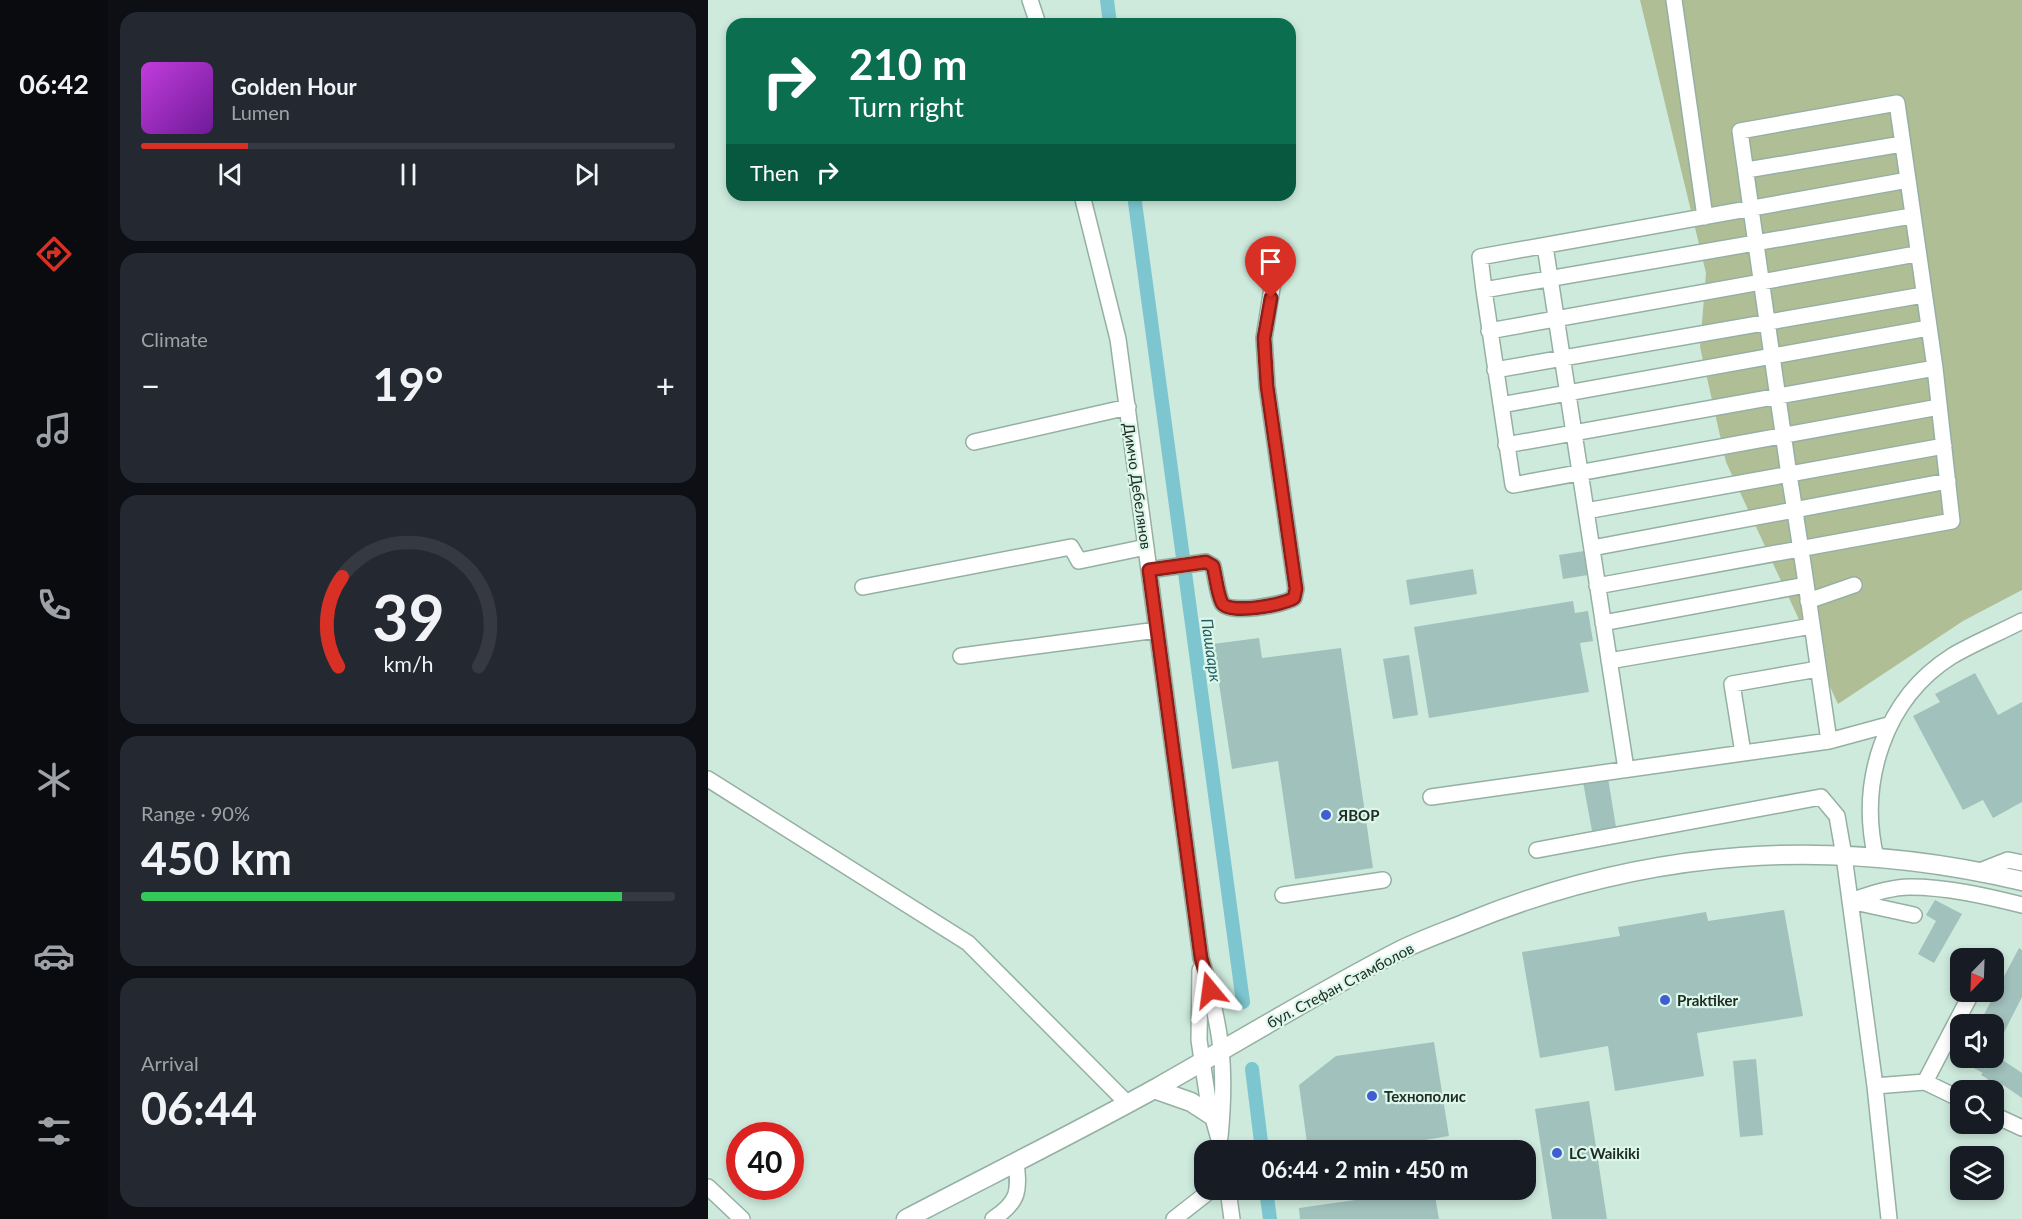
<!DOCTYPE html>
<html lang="en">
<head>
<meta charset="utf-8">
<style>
  body { margin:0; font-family:Lato,sans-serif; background:#242831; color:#f1f3f6; height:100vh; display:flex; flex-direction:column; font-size:22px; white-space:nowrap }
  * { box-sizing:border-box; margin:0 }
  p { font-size:20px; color:#9ea1a6 }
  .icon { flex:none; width:33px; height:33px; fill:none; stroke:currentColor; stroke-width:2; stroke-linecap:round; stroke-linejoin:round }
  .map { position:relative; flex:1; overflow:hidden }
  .details { display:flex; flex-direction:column; gap:12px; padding:12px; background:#0d0f14; width:600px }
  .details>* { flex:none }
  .guide { position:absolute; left:18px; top:18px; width:570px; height:183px; border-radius:18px; box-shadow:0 3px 9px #0003; background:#0b6e4f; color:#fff; overflow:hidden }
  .needle { width:39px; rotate:203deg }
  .buttons { position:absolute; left:1242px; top:948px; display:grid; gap:12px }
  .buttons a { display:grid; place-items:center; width:54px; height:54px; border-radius:12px; background:#171b24; box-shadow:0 3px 9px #0003; font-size:30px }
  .speed { position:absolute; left:18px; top:1122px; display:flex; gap:12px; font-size:30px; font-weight:700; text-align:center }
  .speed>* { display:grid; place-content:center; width:78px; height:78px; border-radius:50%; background:#171b24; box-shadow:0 3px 9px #0003; line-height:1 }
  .speed .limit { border:9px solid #d22; background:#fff; color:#111 }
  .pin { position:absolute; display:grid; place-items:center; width:51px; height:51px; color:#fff; margin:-62px -26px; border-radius:50% 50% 50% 0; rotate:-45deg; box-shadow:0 0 6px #0007 }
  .pin .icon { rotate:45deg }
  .me { position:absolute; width:66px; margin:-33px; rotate:344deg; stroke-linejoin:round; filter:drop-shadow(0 0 4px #0008) }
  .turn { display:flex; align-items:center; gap:21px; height:126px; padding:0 24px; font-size:27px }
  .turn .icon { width:78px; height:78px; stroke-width:2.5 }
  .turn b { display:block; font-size:42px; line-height:51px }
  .then { display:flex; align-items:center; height:57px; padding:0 24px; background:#0003; gap:12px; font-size:22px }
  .big { font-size:45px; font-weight:700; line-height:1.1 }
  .details .widget { flex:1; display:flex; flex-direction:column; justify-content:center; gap:9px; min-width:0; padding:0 21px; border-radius:18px; background:#242831 }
  .details .dial { align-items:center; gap:0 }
  .dial svg { height:156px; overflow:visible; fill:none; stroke:#363941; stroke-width:7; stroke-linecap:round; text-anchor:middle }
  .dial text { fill:#f1f3f6; stroke:none }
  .song { display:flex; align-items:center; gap:18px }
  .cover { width:72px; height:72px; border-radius:9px; background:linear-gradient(135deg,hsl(290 70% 55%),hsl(280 70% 35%)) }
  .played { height:6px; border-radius:3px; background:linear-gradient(90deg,#d93025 20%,#363941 20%) }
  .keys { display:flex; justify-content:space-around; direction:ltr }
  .heat { display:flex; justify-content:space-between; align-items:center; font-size:33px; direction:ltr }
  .charge { height:9px; border-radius:4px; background:linear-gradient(90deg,#34c759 90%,#363941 0) }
  .trip { position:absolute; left:486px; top:1140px; width:342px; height:60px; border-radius:18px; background:#171b24; box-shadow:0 3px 9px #0003; font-weight:700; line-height:60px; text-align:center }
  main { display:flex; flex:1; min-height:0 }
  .menu { display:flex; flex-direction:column; width:108px; justify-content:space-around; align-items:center; background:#090b0e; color:#9ea1a6 }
  .menu .icon { width:42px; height:42px }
  .menu .on { color:#d93025 }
  .menu b { font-size:27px; color:#f1f3f6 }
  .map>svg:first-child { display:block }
  .green { fill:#b0be95 }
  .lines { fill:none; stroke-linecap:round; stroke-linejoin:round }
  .canal { stroke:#7dc6d0; stroke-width:14 }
  .building { fill:#a1c1bc }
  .minor-casing { stroke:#95b0a3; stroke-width:18 }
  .major-casing { stroke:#95b0a3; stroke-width:21 }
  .minor { stroke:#fff; stroke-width:15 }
  .major { stroke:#fff; stroke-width:18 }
  .route-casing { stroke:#8d1f18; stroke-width:15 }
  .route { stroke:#d93025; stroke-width:10 }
  .poi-dot { fill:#405ed1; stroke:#dbf7ea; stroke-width:2 }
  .labels { text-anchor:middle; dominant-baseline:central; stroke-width:4.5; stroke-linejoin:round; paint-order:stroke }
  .street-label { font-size:15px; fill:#222c27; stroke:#dbf7ea }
  .poi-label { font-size:15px; font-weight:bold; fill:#222c27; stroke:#dbf7ea; text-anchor:start }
  .water-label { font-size:16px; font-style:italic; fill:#215d65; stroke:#dbf7ea }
</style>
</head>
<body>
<main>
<nav class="menu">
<b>06:42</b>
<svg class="icon on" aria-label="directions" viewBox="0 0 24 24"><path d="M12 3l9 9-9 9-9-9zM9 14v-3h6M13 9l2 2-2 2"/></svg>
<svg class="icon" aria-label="music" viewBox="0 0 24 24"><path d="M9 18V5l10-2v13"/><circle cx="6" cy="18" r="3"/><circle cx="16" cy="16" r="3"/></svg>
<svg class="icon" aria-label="phone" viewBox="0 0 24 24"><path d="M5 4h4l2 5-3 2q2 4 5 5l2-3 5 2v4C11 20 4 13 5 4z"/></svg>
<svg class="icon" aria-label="climate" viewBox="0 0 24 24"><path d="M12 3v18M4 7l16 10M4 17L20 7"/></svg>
<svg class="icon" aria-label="car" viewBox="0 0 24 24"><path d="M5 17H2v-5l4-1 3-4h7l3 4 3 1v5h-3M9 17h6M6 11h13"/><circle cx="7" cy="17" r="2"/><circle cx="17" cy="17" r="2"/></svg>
<svg class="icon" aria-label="filters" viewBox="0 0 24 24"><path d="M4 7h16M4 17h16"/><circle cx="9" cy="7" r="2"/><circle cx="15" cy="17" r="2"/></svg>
</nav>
<section class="details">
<div class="widget">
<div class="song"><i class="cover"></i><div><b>Golden Hour</b><p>Lumen</p></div></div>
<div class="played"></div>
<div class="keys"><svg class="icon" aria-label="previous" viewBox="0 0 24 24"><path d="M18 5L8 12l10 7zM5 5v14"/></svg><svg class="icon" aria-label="pause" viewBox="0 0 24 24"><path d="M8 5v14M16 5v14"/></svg><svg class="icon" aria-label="next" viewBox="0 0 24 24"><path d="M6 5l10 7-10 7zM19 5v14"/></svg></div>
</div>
<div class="widget"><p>Climate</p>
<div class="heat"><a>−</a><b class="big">19°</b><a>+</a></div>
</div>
<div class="widget dial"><svg viewBox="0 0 100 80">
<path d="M14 69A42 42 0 1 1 86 69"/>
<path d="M14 69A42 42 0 0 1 16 23" stroke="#d93025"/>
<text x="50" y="56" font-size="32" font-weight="700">39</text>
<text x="50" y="72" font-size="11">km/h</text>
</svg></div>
<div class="widget"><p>Range · 90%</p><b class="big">450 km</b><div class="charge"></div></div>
<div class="widget"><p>Arrival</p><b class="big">06:44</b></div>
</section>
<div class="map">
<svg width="1314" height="1219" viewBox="0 0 1314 1219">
  <rect width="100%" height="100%" fill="#ceeadd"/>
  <path class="green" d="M932 0H1314V590L1255 621 1130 704 1018 462 992 347 998 273Z"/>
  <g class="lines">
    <path class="canal" d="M399 0 402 24
      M426 195 535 1002
      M544 1069 554 1150
      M558 1190 562 1219"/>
  </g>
  <path class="building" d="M876 551 880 575 855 579 851 555Z
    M765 569 769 594 702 605 698 580Z
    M865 601 867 613 880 611 885 641 872 643 881 692 721 718 706 627Z
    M551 638 554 658 633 648 665 868 587 879 570 761 524 769 505 644Z
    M701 655 710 715 685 719 675 659Z
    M1267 673 1290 715 1314 702V802L1285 818 1275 800 1255 810 1205 716 1232 702 1227 694Z
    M900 778 908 827 884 831 875 782Z
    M1227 900 1254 914 1226 963 1210 954 1228 921 1218 915Z
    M1076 910 1095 1016 989 1033 996 1076 907 1091 900 1046 832 1058 814 952 912 936 910 927 998 912 1000 921Z
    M1311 948 1314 950V997L1286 1052V1024H1271Z
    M726 1042 741 1136 657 1150H600L591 1085 628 1056Z
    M1287 1055 1314 1073V1098L1291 1082 1287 1089 1277 1082 1280 1079 1273 1075Z
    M1256 1058H1282L1275 1073 1262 1066 1264 1062Z
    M1048 1059 1055 1135 1032 1137 1025 1061Z
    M881 1101 899 1219H844L827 1109Z
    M717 1190H726L731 1219H592L591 1208Z"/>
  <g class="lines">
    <defs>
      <path id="minor" d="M322 0 330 24
        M966 0 997 217
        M1039 170 1194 144
        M1200 180 772 257 776 290 1203 216
        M374 195 410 339 493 958C513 1027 519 1065 512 1137
        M837 246 918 769
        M776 290 805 485 1231 407
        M781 331 1208 254
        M787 370 1215 295
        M793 405 1220 328
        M266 442 420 407
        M798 445 1227 368
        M878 511 1236 446
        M884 548 1240 481
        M441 570 498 562 505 566C508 577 509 593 514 603 521 615 575 605 586 598L588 589 559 386 556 338 565 282
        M889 586 1244 521 1227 368 1189 103 1032 131 1043 209 1081 475C1096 564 1108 653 1121 741
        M155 587 363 547 371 561 438 547
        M1100 601 1146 585
        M895 623 1098 585
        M253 656 449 630
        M901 661 1104 626
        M1035 753 1024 684 1110 669
        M0 779 260 943 419 1103
        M723 797 1121 741 1180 725
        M829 850 1113 797 1129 816 1136 856 1167 1086 1181 1219
        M1168 858C1150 782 1176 699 1244 656 1266 643 1291 633 1314 621
        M1272 871 1300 860 1314 863
        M575 895 675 880
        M1142 901C1161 895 1182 887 1202 887 1239 887 1278 896 1314 905
        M1142 901 1206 915
        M492 970 491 1040 500 1100 514 1150
        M1217 1082 1252 1099
        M1167 1086 1217 1082 1264 992
        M1286 1115 1314 1128
        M0 1187 34 1219
        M520 1190 524 1219
        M285 1219C312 1201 311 1191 308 1161
        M466 1219 503 1190"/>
      <path id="major" d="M446 1089 483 1102 506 1117
        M198 1219C282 1175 367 1133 450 1087 530 1042 609 993 691 951 713 940 736 932 758 923 940 848 1123 836 1314 881"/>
    </defs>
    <use href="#minor" class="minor-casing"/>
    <use href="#major" class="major-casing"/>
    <use href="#minor" class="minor"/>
    <use href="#major" class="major"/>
  </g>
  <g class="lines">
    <defs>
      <path id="route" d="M502 990 493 958 441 570 498 562 505 566C508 577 509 593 514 603 521 615 575 605 586 598L588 589 559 386 556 338 563 298"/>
    </defs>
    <use href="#route" class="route-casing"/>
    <use href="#route" class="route"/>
  </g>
  <g class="poi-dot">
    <circle cx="618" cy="815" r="6"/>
    <circle cx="957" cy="1000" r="6"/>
    <circle cx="664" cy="1096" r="6"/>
    <circle cx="849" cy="1153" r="6"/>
  </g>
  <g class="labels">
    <g class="street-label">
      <text transform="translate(430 486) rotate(82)">Димчо Дебелянов</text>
      <text transform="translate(632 985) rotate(-28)">бул. Стефан Стамболов</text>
    </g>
    <g class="poi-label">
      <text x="630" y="815">ЯВОР</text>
      <text x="969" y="1000">Praktiker</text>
      <text x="676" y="1096">Технополис</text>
      <text x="861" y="1153">LC Waikiki</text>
    </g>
    <g class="water-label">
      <text transform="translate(504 650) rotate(82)">Пашаарк</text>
    </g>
  </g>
</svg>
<div class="buttons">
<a><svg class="needle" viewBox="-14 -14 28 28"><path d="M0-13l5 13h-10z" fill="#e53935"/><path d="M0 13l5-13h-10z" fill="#9ea1a6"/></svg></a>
<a><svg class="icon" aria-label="sound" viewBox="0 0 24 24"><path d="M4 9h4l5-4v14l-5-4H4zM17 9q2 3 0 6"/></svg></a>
<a><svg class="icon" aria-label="search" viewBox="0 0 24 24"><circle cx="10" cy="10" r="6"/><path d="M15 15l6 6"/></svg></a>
<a><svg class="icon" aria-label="layers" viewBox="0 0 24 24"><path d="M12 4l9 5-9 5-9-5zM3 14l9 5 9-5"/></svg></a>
</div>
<div class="speed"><div class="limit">40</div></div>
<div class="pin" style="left:563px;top:298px;background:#d93025"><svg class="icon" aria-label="arrive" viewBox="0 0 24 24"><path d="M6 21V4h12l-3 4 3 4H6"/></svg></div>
<svg class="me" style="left:502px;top:990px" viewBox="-20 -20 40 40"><path d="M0-17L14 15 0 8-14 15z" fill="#d93025" stroke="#fff" stroke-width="4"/></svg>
<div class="trip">06:44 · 2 min · 450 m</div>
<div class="guide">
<div class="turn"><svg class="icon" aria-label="right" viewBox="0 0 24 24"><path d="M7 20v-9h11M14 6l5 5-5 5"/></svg><div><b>210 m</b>Turn right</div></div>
<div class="then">Then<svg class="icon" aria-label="right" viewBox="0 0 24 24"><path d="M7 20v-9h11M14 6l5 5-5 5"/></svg></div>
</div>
</div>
</main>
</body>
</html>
